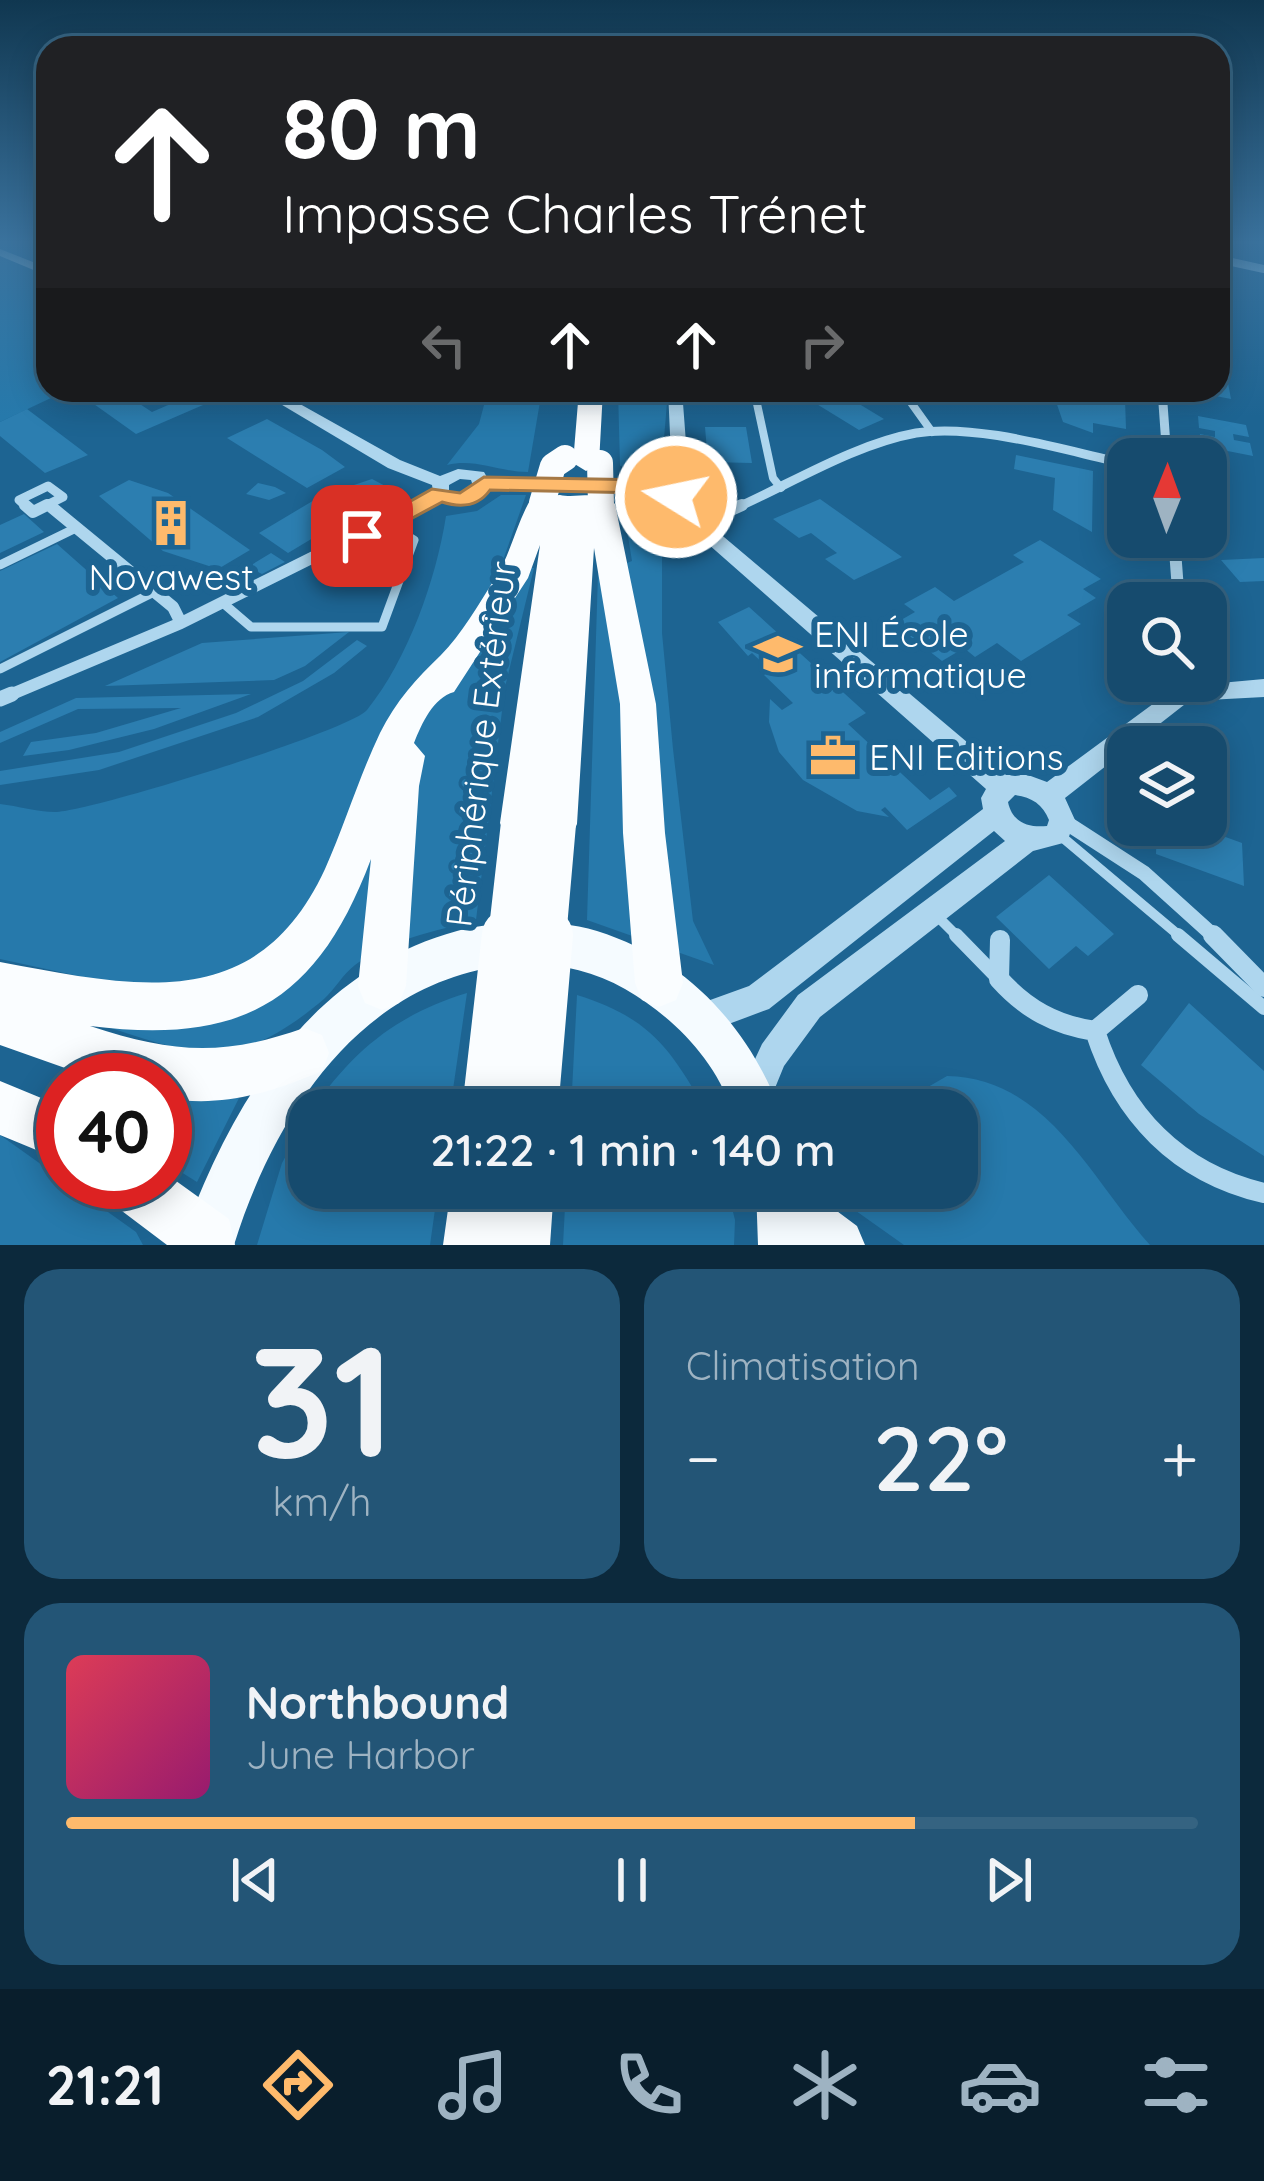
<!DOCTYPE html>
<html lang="fr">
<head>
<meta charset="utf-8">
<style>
  body { margin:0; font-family:Quicksand,sans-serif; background:#235576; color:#f1f3f6; height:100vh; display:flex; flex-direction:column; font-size:45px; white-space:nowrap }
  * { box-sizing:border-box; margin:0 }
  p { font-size:39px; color:#9eb3c2 }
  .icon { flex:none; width:66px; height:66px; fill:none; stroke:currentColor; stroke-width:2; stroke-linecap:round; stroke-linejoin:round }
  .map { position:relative; height:1245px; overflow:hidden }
  .drawer { display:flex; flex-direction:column; gap:24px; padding:24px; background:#0c293c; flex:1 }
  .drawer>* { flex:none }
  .hud { position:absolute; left:36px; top:36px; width:1194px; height:366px; border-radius:36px; box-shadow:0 6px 30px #0003,0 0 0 3px #356381; background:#202124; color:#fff; overflow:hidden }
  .needle { width:78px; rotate:1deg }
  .tools { position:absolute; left:1107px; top:438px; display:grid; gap:24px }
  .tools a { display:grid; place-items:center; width:120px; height:120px; border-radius:24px; background:#164b6e; box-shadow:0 6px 30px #0003,0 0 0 3px #356381; font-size:60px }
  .speed { position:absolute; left:36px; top:1053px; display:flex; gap:24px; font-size:60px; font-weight:700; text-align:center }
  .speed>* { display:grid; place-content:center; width:156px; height:156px; border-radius:50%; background:#164b6e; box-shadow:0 6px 30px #0003,0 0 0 3px #356381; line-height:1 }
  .speed .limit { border:18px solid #d22; background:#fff; color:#111 }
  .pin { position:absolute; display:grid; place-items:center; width:102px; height:102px; color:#fff; margin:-51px; border-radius:24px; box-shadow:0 6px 18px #0006 }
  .me { position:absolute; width:132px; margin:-66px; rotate:280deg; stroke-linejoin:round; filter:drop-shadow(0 0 9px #0008) }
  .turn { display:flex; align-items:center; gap:42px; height:252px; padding:0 48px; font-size:54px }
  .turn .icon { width:156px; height:156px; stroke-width:2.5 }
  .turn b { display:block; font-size:84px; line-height:102px }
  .lanes { display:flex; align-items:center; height:114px; padding:0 48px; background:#0003; justify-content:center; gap:60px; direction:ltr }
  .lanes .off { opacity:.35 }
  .big { font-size:90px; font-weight:600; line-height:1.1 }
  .drawer .tile { flex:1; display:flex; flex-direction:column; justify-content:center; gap:18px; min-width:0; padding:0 42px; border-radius:36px; background:#235576 }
  .drawer .dial { align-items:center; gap:0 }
  .dial b { font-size:156px; line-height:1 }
  .song { display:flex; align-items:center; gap:36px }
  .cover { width:144px; height:144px; border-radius:18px; background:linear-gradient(135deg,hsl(350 70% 55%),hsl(320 70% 35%)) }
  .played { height:12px; border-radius:6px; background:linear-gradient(90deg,#feba6c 75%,#356381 75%) }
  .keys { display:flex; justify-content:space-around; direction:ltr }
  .heat { display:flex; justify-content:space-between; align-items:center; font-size:66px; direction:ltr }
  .drawer .tiles { flex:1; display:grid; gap:24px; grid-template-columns:1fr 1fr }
  .tile:last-child { grid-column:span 2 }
  .trip { position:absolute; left:288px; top:1089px; width:690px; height:120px; border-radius:36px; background:#164b6e; box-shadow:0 6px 30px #0003,0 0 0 3px #356381; font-weight:600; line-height:120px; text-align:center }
  .dock { display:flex; height:192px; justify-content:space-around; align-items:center; background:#091e2c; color:#9eb3c2 }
  .dock .icon { width:84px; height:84px }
  .dock .selected { color:#feba6c }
  .dock b { font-size:54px; color:#f1f3f6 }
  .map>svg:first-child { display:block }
  .green { fill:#2679ab }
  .building { fill:#2c7eb0 }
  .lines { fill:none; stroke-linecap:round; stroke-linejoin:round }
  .service-far3 { stroke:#aed6ee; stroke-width:8 }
  .service-far2 { stroke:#aed6ee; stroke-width:9 }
  .service-far1 { stroke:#aed6ee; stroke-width:10 }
  .service { stroke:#aed6ee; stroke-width:14 }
  .minor-far4 { stroke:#aed6ee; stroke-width:8 }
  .minor-far3 { stroke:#aed6ee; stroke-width:9 }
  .minor-far2 { stroke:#aed6ee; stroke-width:12 }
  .minor-far1 { stroke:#aed6ee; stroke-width:15 }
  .minor { stroke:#aed6ee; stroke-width:20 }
  .tertiary { fill:#aed6ee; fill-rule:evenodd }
  .primary { fill:#f5fbff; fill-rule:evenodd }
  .trunk { fill:#fafdff; fill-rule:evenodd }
  .trunk-bridge-far2 { stroke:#fafdff; stroke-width:26 }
  .trunk-bridge-far1 { stroke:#fafdff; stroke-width:40 }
  .trunk-bridge { stroke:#fafdff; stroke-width:52 }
  .route { fill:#feba6c; stroke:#a57946; stroke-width:3 }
  .labels { text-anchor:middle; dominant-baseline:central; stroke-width:12; stroke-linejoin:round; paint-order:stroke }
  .poi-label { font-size:36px; fill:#fff; stroke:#1d6492; text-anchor:start }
  .street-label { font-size:36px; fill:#fff; stroke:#1d6492 }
</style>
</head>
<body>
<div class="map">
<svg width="1264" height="1245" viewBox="0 0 1264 1245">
  <rect width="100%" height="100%" fill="#1d6492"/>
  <path class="green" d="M0 243H48V390H68L0 422Z
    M488 390H542L528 472C499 472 476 458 447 465L479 424Z
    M618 390H668L663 451 650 463 620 466Z
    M501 495H526L501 566 534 568 505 687 476 920C436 931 388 940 355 965 343 974 335 989 324 999 234 1075 196 1056 93 1022L106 982 0 959V804C18 806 37 812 55 812 89 812 349 731 367 710 408 659 436 580 446 516L477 511Z
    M630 497 667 534 662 552V633L673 749 693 921 714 965 587 920 598 574 632 561 625 518Z
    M467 993 450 1110H312C353 1050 398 1014 467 993Z
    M577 995C650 1018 669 1047 706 1110H571Z
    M947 1076C1048 1078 1091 1180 1150 1245H904L849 1206 833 1188H957V1110H907L928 1087Z
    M165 1096 177 1100 239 1098 197 1182 165 1162Z
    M309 1114V1188H438L430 1245H257L282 1163Z
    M0 1135 136 1232 143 1245H0Z
    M566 1188H727L735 1220 734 1245H563Z"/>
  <path class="building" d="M1218 366 1225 367 1231 399 1195 392 1218 390Z
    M402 390H444L453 394 433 405Z
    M701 390H739L742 403H702Z
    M1052 390 1086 394 1094 390 1125 399 1126 429 1093 423V433L1063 422Z
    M120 391 152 412 189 396 203 405 136 434 91 402Z
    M841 393 884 419 859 430 815 403Z
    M27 409 88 455 45 473 0 436V422Z
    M1198 416 1246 425 1249 437 1233 434 1234 440 1250 443 1253 456 1202 446 1200 434 1215 437V431L1199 428Z
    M267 419 322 450 345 467 307 488 227 438Z
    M705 427H746L752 463 708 462Z
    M1016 455 1093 471 1092 532 1053 510 1055 478 1014 469Z
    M372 479 393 490 288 553 259 533 321 496Z
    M129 480 168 493 250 550 218 569 163 551 99 496Z
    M258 483 275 487 286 493 269 500 246 494Z
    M820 499 902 557 854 580 825 559 837 553 811 533 799 538 773 519Z
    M24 514 44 532 0 553V525Z
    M1040 540 1101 579 1083 589 1096 598 1067 615 1081 624 1021 661 997 643 975 657 964 648 942 661 894 624 915 612 904 604 935 587 954 601 1024 562 1013 555Z
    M57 544 118 598 0 662V571Z
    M271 553 285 562 262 574 248 567Z
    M1264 558V581L1240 582 1221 560Z
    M749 607 866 713 848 724 930 800 949 787 957 796 907 830 885 807 881 810 889 817 857 811 803 780 779 752 769 722 770 699 782 710 793 703 764 675 771 671 752 653 748 656 718 622Z
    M349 632 305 666 274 680 105 686 202 643Z
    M357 640 367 646 334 673 258 717 99 770 0 785V771L119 752 236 713 303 681Z
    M251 694 154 729 69 750 23 756 31 742 96 733 181 708 78 709 0 743V732L76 698Z
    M1206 816 1220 821V835L1242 843 1244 886 1156 854 1157 825H1206Z
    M1049 875 1114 934 1088 956 1076 946 1049 969 996 917Z
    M1189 1003 1264 1071V1156L1199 1114 1141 1065Z"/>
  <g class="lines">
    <path class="service-far3" d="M754 390 773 478 781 488
      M902 390 932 432"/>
    <path class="service-far2" d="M0 565 76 528
      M223 603 251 627H382L414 540 386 523
      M0 669 154 592"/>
    <path class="service-far1" d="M1062 837 1182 938
      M935 914 959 938"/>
    <path class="service" d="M956 935 995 975
      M1178 935 1264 1008"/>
    <path class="minor-far4" d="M1218 259 1264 269"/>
    <path class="minor-far3" d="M1162 390 1167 459
      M48 504 53 508
      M28 508 19 500 48 486 63 497 41 508
      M412 508 440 494
      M736 508C792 483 855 444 916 433 978 423 1066 451 1128 464"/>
    <path class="minor-far2" d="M25 505 33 512 47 505
      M49 505 173 607 181 623
      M698 525 742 505
      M1174 537 1179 603
      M5 697 181 623 418 505"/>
    <path class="minor-far1" d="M0 699 12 694
      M1062 820 1144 873 1216 938"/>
    <path class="minor" d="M1213 935 1264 987
      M1000 940 999 979C1026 1009 1055 1025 1095 1031L1138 995
      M1095 1031C1122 1115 1178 1173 1264 1193"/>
    <path class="tertiary" d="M0 249 48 268V276L0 256Z
      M257 390H275L400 460 440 476 458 469 484 472 488 479 643 482 665 470 671 456 668 390H682L687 456 681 474 695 482V492L686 498 705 521 1006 775H1028L1047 782 1176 687 1264 679V697L1189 701 1065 798 1075 820 1067 842 1033 851 820 1017 784 1066 766 1110H740L736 1100 762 1044 798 995 1005 841 994 831 769 1009 699 1035 688 1030 683 1019 688 1008 749 986 983 809 981 798 986 789 691 529 671 502 649 497 646 492 491 489 459 505 434 498 432 485 388 468ZM460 479 471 480 473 486 458 494 449 491V485ZM668 481 677 485V489L662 490 660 485ZM1015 795C1031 797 1043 804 1049 820L1047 826C1028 828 1012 822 1008 802Z"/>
    <path class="primary" d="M522 921C546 924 574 923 597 931 686 959 747 1025 780 1110H732C714 1058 672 1016 625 989 585 966 540 960 494 967 354 990 273 1120 234 1245H180C228 1109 307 972 457 931 478 925 501 924 522 921Z
      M756 1188H806L857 1226 865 1245H758Z"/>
    <path class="trunk" d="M579 390H603L599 463 586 471 573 463Z
      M560 495C576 499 601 489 615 504L656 704 665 833 683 983 676 1000 659 1007 642 1000 635 983 623 833 620 704 594 548 577 824 571 837 556 842 541 837 538 830 521 841 506 836 500 823 540 545 528 578 454 692C433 698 422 723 414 743L425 756 419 786 406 986 399 1003 382 1010 365 1003 358 986 371 859C317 1003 241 1045 90 1026 172 1053 222 1057 304 1028L322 1035 329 1053 322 1071C270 1093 222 1108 165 1098V1080H99L0 1045V962C132 986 256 1018 325 869 345 824 359 777 380 733 396 701 416 679 441 655 461 635 479 604 494 580 511 555 516 523 532 497Z
      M0 1081 63 1107V1161L0 1135Z
      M165 1173 229 1219 235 1245H167L110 1202 102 1182H165Z
      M451 1188H554L550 1245H443Z"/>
    <path class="trunk-bridge-far2" d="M600 463 601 504
      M542 503 553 466 565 458"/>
    <path class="trunk-bridge-far1" d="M508 938 521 823
      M546 938 556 824"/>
    <path class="trunk-bridge" d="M488 1110 508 935
      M532 1110 547 935"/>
  </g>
  <linearGradient id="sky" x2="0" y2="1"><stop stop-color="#103750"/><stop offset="0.58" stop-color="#3a729d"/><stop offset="1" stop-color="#3a729d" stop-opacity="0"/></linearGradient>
  <rect width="1264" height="417" fill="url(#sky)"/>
  <path class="route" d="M484 477 651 480 688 497C677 509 655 504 645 493L490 490C478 507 461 508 442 502L370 541H353L349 536 432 489 460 493Z"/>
  <defs>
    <symbol id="building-bare" viewBox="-9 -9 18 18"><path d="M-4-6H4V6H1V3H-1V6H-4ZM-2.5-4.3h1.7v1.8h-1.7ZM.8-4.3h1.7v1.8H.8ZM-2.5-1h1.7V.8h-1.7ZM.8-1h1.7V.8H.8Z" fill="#feba6c" stroke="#1d6492" stroke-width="2.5" paint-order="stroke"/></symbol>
    <symbol id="university-bare" viewBox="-9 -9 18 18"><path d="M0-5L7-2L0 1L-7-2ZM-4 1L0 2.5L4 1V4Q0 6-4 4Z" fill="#feba6c" stroke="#1d6492" stroke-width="2.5" paint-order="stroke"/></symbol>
    <symbol id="office-bare" viewBox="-9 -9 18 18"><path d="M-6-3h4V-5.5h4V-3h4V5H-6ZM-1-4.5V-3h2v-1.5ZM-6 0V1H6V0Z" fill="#feba6c" stroke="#1d6492" stroke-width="2.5" paint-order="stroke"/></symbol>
  </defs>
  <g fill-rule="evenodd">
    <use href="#building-bare" x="138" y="490" width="66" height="66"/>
    <use href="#university-bare" x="745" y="621" width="66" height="66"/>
    <use href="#office-bare" x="800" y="723" width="66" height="66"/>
  </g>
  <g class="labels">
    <g class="poi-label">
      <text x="171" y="576" text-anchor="middle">Novawest</text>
      <text x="814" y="633">ENI École<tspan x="814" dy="41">informatique</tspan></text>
      <text x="869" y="756">ENI Editions</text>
    </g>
    <g class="street-label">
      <text transform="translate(480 744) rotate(-83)">Périphérique Extérieur</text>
    </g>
  </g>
</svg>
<div class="tools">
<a><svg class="needle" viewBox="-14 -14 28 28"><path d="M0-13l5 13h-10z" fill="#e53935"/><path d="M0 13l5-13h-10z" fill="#9eb3c2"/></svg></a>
<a><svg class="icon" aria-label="search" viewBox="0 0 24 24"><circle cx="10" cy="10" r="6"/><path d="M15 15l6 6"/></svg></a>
<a><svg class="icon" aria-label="layers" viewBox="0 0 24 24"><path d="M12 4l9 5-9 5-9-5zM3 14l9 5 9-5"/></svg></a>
</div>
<div class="speed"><div class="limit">40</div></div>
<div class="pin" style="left:362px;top:536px;background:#d93025"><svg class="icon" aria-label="arrive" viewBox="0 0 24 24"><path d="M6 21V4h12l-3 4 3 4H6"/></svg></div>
<svg class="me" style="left:676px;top:497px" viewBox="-20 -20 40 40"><circle r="17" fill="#feba6c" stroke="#fff" stroke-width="3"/><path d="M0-11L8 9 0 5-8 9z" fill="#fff"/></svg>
<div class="trip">21:22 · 1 min · 140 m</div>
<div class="hud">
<div class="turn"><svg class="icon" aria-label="ahead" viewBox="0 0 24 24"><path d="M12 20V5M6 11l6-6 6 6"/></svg><div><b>80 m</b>Impasse Charles Trénet</div></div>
<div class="lanes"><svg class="icon off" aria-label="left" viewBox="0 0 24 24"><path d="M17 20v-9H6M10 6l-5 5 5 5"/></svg><svg class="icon" aria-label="ahead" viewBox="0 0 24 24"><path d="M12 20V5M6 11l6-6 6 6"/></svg><svg class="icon" aria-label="ahead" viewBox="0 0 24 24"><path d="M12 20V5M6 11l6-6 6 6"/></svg><svg class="icon off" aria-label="right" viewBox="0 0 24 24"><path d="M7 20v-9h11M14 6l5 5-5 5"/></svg></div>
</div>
</div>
<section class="drawer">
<div class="tiles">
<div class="tile dial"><b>31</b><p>km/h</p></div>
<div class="tile"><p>Climatisation</p>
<div class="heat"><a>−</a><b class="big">22°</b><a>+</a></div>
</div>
<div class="tile">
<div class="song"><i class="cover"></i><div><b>Northbound</b><p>June Harbor</p></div></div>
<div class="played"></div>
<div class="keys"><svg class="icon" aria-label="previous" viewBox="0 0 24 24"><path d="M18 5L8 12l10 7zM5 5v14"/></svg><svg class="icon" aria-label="pause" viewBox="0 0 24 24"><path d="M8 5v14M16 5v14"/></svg><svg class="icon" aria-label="next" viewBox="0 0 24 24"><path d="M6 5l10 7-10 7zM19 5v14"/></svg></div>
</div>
</div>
</section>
<nav class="dock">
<b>21:21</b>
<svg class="icon selected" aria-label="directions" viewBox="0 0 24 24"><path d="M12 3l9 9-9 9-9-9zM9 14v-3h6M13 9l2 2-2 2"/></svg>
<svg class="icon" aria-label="music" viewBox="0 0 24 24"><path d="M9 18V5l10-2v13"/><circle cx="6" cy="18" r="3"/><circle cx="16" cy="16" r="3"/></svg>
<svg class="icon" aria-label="phone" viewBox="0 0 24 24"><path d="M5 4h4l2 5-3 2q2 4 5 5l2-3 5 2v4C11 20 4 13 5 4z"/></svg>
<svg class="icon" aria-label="climate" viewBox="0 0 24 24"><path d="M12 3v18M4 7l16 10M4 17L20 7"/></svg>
<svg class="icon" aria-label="car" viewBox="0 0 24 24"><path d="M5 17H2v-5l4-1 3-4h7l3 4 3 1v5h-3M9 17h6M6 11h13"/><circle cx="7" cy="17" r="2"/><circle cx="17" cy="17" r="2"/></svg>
<svg class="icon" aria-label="filters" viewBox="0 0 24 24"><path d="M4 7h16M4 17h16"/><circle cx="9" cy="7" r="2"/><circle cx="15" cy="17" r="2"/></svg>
</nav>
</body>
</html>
